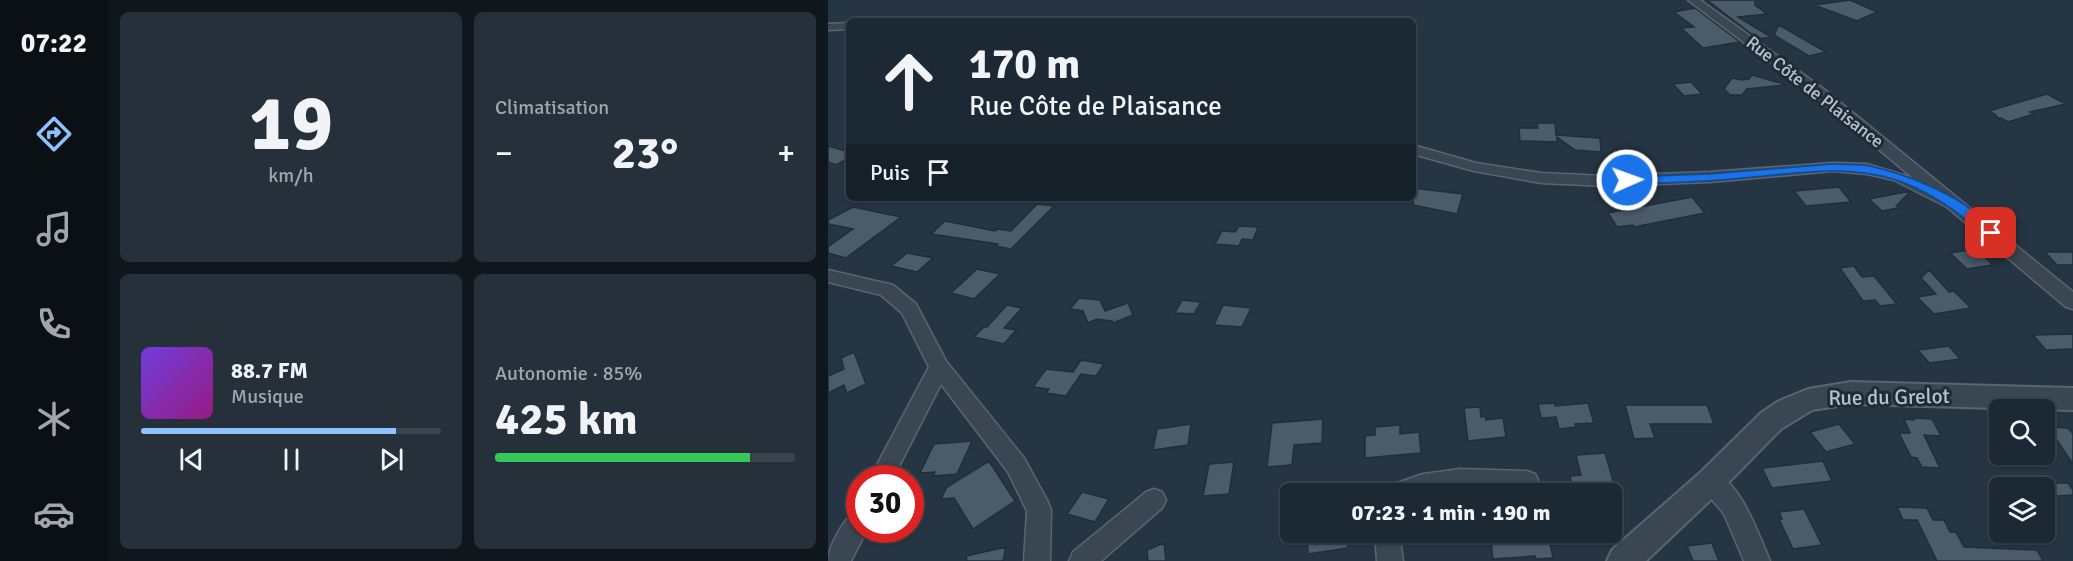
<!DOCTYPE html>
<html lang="fr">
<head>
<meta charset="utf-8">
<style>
  body { margin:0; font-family:Signika,sans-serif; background:#25303b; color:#f1f3f6; height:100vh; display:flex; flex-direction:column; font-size:22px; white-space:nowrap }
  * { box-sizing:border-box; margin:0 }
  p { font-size:20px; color:#a0a6ac }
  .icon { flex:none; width:33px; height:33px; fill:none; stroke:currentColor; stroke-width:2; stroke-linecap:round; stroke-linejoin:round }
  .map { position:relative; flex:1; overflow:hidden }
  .drawer { display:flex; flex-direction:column; gap:12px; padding:12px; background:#0f161c; width:720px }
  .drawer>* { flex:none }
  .guide { position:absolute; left:18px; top:18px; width:570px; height:183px; border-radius:9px; box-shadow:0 2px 4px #0004,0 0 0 2px #3a444e; background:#1c2833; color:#f1f3f6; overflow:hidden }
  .controls { position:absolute; left:1161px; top:399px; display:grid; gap:12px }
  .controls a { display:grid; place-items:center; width:66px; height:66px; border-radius:9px; background:#1c2833; box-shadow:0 2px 4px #0004,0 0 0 2px #3a444e; font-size:30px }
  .speed { position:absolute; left:18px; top:465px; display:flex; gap:12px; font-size:30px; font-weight:700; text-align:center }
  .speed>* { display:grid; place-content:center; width:78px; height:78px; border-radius:50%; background:#1c2833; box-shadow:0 2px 4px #0004,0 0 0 2px #3a444e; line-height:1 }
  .speed .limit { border:9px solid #d22; background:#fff; color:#111 }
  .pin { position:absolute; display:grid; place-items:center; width:51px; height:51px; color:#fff; margin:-26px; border-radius:12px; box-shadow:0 3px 9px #0006 }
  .me { position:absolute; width:66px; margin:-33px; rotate:88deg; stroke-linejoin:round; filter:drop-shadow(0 0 4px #0008) }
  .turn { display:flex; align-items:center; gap:21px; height:126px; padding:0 24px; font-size:27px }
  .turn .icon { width:78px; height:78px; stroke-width:2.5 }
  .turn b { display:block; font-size:42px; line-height:51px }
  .then { display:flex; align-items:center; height:57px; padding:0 24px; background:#0003; gap:12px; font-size:22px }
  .big { font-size:45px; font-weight:800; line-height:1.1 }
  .drawer .tile { flex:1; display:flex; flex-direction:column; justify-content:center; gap:9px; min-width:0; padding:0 21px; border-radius:9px; background:#25303b }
  .drawer .dial { align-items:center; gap:0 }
  .dial b { font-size:78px; line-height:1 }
  .song { display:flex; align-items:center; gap:18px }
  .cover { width:72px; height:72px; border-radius:9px; background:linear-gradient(135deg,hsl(260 70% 55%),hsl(310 70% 35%)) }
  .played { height:6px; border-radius:3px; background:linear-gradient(90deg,#8dc2fc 85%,#3a444e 85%) }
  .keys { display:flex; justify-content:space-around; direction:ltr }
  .heat { display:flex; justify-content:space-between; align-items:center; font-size:33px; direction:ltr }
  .charge { height:9px; border-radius:4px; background:linear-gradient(90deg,#34c759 85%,#3a444e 0) }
  .drawer .tiles { flex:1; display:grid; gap:12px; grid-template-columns:repeat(2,1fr) }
  .trip { position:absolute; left:452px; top:483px; width:342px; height:60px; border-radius:9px; background:#1c2833; box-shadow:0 2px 4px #0004,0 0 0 2px #3a444e; font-weight:800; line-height:60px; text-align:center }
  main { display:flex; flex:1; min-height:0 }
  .menu { display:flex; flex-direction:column; width:108px; justify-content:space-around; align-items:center; background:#0b1014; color:#a0a6ac }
  .menu .icon { width:42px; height:42px }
  .menu .active { color:#8dc2fc }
  .menu b { font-size:27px; color:#f1f3f6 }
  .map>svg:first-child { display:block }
  .building { fill:#4a5b6a; stroke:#212e3a; stroke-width:1.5 }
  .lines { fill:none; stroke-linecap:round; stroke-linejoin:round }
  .minor-casing { stroke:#596570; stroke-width:3 }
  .tertiary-casing { stroke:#596570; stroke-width:4 }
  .minor { fill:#3a4753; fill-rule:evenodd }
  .tertiary { fill:#3a4753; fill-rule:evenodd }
  .route { fill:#1a73e8; stroke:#114b97; stroke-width:1.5 }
  .labels { text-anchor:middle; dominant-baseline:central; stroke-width:6; stroke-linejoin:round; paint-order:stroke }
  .street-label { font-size:18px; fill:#b8c2cd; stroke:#1f2c38 }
  .near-street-label { font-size:21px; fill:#b8c2cd; stroke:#1f2c38 }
</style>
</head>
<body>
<main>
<nav class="menu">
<b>07:22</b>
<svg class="icon active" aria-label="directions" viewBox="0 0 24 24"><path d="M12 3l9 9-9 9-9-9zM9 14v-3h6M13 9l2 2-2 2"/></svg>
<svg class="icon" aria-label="music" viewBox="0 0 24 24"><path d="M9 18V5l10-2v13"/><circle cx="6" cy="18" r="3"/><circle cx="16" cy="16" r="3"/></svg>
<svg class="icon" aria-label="phone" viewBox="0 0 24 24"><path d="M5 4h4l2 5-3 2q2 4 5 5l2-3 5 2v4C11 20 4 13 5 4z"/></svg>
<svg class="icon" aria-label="climate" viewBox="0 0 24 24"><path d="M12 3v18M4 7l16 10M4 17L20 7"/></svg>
<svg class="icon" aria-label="car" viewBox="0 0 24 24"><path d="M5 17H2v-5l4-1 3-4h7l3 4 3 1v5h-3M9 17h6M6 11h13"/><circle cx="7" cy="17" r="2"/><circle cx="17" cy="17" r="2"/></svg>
</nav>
<section class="drawer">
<div class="tiles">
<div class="tile dial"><b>19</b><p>km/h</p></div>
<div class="tile"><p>Climatisation</p>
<div class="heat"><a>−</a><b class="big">23°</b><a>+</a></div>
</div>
<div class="tile">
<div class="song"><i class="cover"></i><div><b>88.7 FM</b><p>Musique</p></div></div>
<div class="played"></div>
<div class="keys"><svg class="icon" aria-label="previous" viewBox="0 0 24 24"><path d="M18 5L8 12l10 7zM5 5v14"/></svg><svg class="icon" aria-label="pause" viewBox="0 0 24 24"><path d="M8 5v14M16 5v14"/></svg><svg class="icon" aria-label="next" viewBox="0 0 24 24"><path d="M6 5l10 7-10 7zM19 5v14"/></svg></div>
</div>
<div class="tile"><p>Autonomie · 85%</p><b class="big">425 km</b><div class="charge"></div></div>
</div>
</section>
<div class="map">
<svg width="1245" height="561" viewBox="0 0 1245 561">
  <rect width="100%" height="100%" fill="#263544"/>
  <path class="building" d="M879 0H927V5L939 14 910 17 943 37 930 39Z
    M1022 0 1049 12 1029 21 986 5Z
    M867 8 912 42 875 48 853 28 866 27 846 12Z
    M951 25 998 52 981 56 946 35Z
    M924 75 956 84V85L919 89 914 95H902L896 89 904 78 913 80 921 79Z
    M863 82 874 94 856 96 845 84Z
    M1219 94 1238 104 1202 112 1206 114 1180 122 1173 118H1169L1168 115 1161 111Z
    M709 123H727L728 135 772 138 773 152 747 150 729 137V142L692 141 691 128H710Z
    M0 146 21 152V158L8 165 0 162Z
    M1011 187 1023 202 978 206 966 191Z
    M585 188 635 194 629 214 585 205Z
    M1083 191 1068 206 1070 208 1054 211 1041 199Z
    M864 197 877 213 806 227 805 225 789 227 780 213Z
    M209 204 226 206 183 249 168 246 170 244 103 234 117 221 167 231 170 229 183 231Z
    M25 207 73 217 18 258 0 253V247L25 229 0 224V220Z
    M411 226 430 227 425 240 414 239 411 246 387 244 394 231 407 232Z
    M1148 249 1165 265 1139 269 1122 253Z
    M1217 252H1245V265H1229Z
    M79 253 105 258 89 272 63 266Z
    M1026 266 1034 277 1046 276 1069 304 1052 306 1047 300 1035 301 1012 268Z
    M149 269 172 274 146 299 123 293Z
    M1101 270 1121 292 1126 291 1143 308 1106 314 1089 297 1108 294 1093 278Z
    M251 298 272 300 277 311 300 303 305 315 285 323 284 321 269 319 260 323 255 311 242 309Z
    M354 300 373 302 366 314 347 313Z
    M179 305 194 308 176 328 188 330 176 344 146 337 156 327H159Z
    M395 305 423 308 414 327 386 325Z
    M1245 334V349L1218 350 1205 335Z
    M1121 346 1132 359 1101 363 1090 350Z
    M26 352 38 384 19 393 16 385 0 393V376L16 369 13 358Z
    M253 360 276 364 268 376 253 374 238 396 218 393 221 389 205 387 218 369 245 372Z
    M727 403V406L760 403 766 423 747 424 748 427 731 429 728 417 713 418 710 404Z
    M797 405H879L886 424H822L827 438 806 439Z
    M652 407 653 417 657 416 658 420 675 418 678 437 640 441 636 408Z
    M1086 418 1104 419 1113 436 1096 435 1112 468 1094 467 1089 458 1083 457 1071 433H1082L1076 419 1086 420Z
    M495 419 494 443 466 445 464 465 439 467 444 423Z
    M363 424 360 445 325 450 329 429Z
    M1011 424 1027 444 998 452 982 432Z
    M572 425V434L591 432 593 453 537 458V436L547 435V427Z
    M1220 427 1240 428 1245 434V464Z
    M144 441 129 474 105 476 107 472 92 473 106 444Z
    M777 453 789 494H746L742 476 753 475 748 455Z
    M161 461 187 501 145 529 126 498 113 499 119 487Z
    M995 461 1004 481 944 488 934 468Z
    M406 462 401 494 375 496 381 464Z
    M1220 483H1240L1245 490V495L1229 496Z
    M254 492 281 499 267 522 239 514Z
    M1069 507 1099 508 1105 520H1116L1122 532H1128L1136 547 1209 550 1215 561H1109L1089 520H1075Z
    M976 509 994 545 965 549 951 519H954L951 512Z
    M479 532H519L520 548 480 554Z
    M662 532H720L725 558 708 559 707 556 665 559Z
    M336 543 338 561H320L319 550Z
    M884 543 891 561H865L859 546Z
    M178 547 175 561H139L138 556Z"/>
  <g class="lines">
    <defs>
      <path id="minor" d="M860 0H872L997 90 1245 292V309L1238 307 1119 207 1066 180 1039 174 1005 171 882 182 778 186 713 183 646 171 585 154V145L648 163 713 173 778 176 882 172 1005 163 1039 164 1085 178 987 96Z
        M21 23V29L0 30V24Z
        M0 270 65 285 88 304 118 361 196 458 220 502 223 510 222 561H196L199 511 180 472 113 384 65 478H42L101 367 74 313 53 295 0 282Z
        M632 469 699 471 707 474 711 482 707 490C691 496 669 490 651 490 619 491 588 494 556 494L560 486 595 474Z
        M883 470C913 482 930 533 942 561H916L896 514 875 489 871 481 875 473Z
        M326 489 334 492 338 500 334 508 273 561H241L245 552 318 492Z
        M32 508V530H39L23 561H0C0 547 18 513 32 508Z
        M547 532H571L575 561H549Z"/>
      <path id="tertiary" d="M1023 382 1245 388V410L1023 404 984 410 953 429 893 490 818 561H779L784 550 873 472 933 413 951 401 980 389Z"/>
    </defs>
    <use href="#minor" class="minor-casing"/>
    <use href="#tertiary" class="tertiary-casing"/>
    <use href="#minor" class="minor"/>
    <use href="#tertiary" class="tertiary"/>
  </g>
  <path class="route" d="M1005 164C1017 165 1030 164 1042 166 1082 175 1144 200 1169 233L1163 237 1158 236C1132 213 1099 189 1065 179 1016 164 963 174 914 178 875 182 837 183 799 184L793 180 799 177 882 174Z"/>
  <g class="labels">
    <g class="street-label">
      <text transform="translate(987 92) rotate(38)">Rue Côte de Plaisance</text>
    </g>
    <g class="near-street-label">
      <text transform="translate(1061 397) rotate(-1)">Rue du Grelot</text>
    </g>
  </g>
</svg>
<div class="controls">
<a><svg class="icon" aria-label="search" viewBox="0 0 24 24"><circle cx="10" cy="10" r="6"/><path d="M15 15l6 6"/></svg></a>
<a><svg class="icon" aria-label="layers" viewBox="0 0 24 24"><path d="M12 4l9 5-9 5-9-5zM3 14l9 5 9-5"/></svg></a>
</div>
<div class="speed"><div class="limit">30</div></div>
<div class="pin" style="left:1163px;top:233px;background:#d93025"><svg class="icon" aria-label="arrive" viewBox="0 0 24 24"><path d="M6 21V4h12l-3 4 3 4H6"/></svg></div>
<svg class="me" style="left:799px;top:180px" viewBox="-20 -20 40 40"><circle r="17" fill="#1a73e8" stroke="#fff" stroke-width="3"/><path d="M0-11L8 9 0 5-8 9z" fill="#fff"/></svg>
<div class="trip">07:23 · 1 min · 190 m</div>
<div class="guide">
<div class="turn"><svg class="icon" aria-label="ahead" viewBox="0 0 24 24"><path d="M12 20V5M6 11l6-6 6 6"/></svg><div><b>170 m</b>Rue Côte de Plaisance</div></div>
<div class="then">Puis<svg class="icon" aria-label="arrive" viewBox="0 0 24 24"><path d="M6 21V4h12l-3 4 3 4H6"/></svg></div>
</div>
</div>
</main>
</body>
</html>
